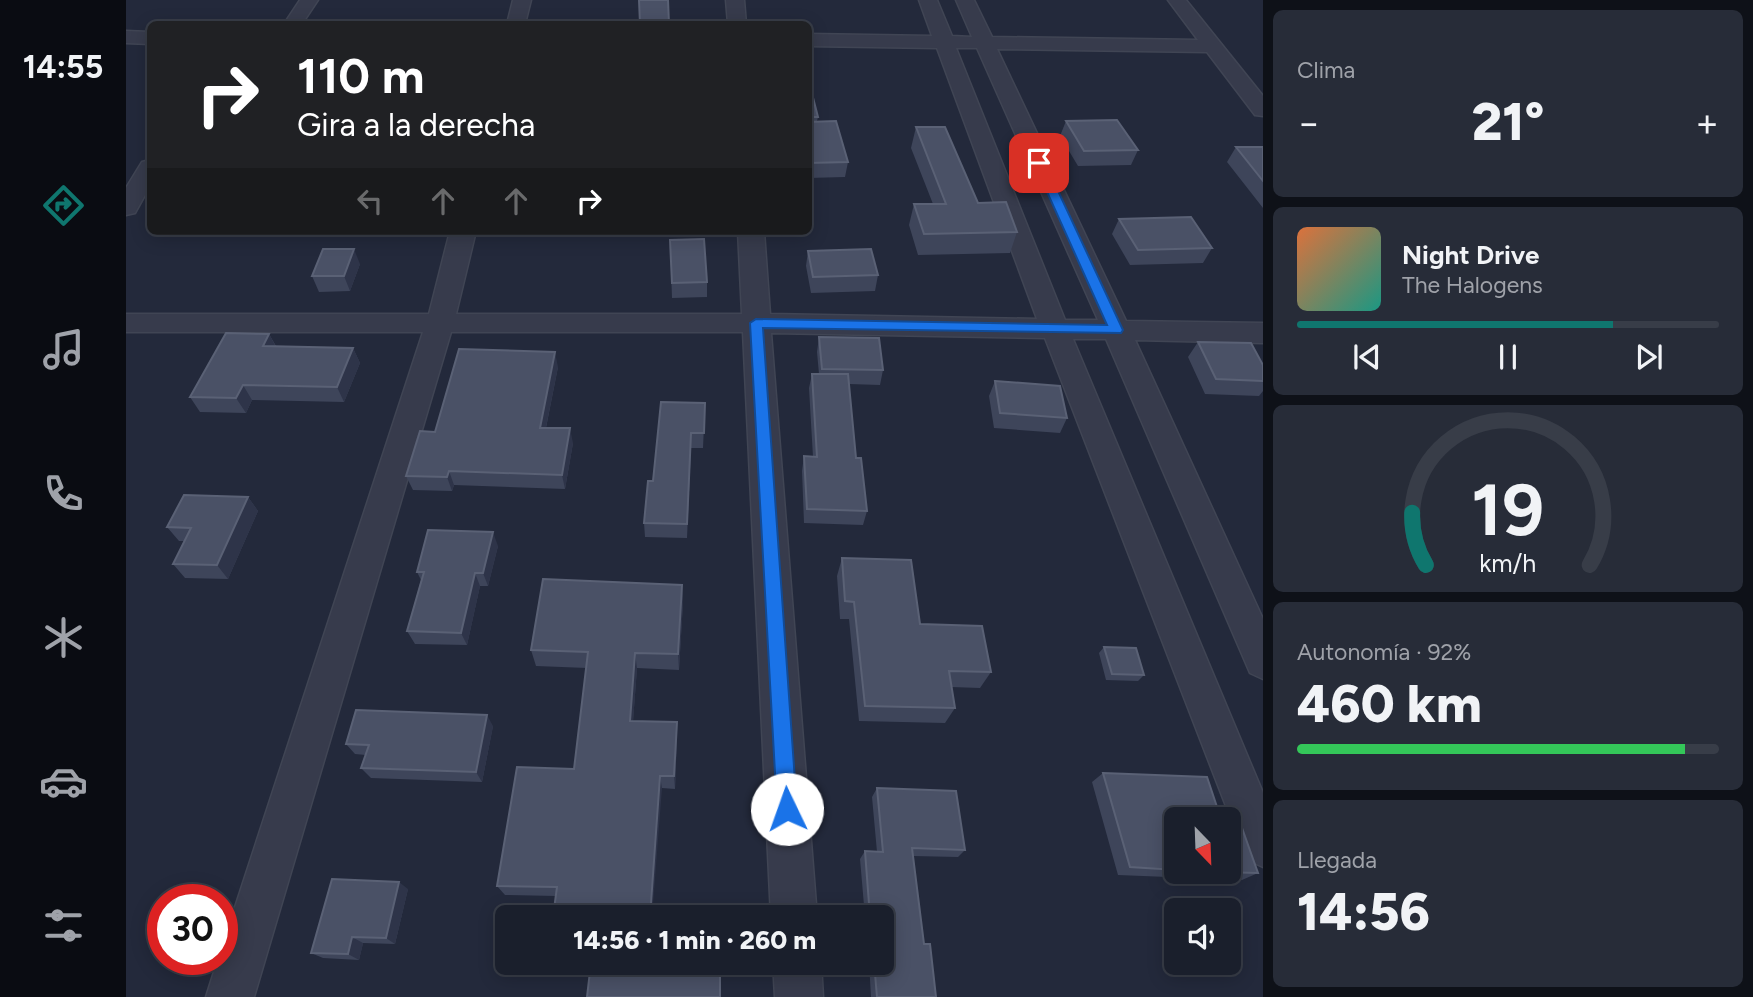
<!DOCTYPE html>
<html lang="es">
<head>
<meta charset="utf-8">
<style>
  body { margin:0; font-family:Figtree,sans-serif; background:#272c38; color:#f1f3f6; height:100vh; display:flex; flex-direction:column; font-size:26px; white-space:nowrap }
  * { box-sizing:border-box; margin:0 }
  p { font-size:23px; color:#9fa2a9 }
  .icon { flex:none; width:38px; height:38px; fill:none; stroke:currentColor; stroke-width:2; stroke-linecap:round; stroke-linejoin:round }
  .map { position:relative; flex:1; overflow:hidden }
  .side { display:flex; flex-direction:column; gap:10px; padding:10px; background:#0e1118; width:490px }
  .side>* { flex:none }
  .guide { position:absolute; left:21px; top:21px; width:665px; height:214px; border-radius:10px; box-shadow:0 4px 18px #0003,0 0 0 2px #383d48; background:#202124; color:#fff; overflow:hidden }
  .needle { width:46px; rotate:157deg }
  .buttons { position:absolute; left:1038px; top:807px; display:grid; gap:14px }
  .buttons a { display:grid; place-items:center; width:77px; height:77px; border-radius:10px; background:#1a1f2c; box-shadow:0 4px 18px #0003,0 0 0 2px #383d48; font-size:35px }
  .speed { position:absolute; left:21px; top:884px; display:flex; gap:14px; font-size:35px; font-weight:700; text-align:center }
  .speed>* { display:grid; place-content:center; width:91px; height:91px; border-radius:50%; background:#1a1f2c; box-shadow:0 4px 18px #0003,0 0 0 2px #383d48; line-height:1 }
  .speed .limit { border:10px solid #d22; background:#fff; color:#111 }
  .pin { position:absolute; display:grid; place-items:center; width:60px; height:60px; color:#fff; margin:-30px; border-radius:14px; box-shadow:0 4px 10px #0006 }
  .me { position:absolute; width:77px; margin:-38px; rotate:357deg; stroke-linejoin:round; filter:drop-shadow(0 0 5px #0008) }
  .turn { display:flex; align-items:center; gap:24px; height:147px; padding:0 35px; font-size:32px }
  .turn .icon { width:91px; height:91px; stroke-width:2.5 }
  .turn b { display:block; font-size:49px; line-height:60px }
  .lanes { display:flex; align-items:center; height:66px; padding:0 35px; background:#0003; justify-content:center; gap:35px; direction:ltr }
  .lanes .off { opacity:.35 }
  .big { font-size:52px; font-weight:800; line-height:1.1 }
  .side .widget { flex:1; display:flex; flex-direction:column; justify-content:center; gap:10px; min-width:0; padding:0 24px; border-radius:10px; background:#272c38 }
  .side .dial { align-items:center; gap:0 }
  .dial svg { height:182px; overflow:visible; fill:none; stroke:#383d48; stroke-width:7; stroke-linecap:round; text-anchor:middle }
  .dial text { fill:#f1f3f6; stroke:none }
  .song { display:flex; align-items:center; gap:21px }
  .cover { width:84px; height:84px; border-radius:10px; background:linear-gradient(135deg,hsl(20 70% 55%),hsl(170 70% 35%)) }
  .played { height:7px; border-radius:4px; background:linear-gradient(90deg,#0f766e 75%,#383d48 75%) }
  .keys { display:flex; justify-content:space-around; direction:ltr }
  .heat { display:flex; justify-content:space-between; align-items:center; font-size:38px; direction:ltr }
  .charge { height:10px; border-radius:5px; background:linear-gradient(90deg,#34c759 92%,#383d48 0) }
  .trip { position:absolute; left:369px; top:905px; width:399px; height:70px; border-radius:10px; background:#1a1f2c; box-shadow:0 4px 18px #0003,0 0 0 2px #383d48; font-weight:800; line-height:70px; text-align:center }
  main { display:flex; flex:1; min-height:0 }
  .tab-bar { display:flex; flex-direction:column; width:126px; justify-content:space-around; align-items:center; background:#0a0c12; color:#9fa2a9 }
  .tab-bar .icon { width:49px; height:49px }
  .tab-bar .current { color:#0f766e }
  .tab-bar b { font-size:32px; color:#f1f3f6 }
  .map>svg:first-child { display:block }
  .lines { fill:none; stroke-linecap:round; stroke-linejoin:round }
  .street-casing { stroke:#404554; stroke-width:3 }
  .street { fill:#373b4c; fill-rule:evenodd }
  .wall { fill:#3e455a }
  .shaded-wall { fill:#2e3449 }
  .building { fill:#4a5166; stroke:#5a6175; stroke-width:2 }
  .route { fill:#1a73e8; stroke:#114b97; stroke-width:2 }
</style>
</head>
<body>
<main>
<nav class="tab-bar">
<b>14:55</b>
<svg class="icon current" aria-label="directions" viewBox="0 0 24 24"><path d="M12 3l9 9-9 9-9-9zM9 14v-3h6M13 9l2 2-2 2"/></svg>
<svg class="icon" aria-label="music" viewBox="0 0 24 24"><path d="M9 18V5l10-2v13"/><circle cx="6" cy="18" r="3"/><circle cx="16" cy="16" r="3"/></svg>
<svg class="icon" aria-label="phone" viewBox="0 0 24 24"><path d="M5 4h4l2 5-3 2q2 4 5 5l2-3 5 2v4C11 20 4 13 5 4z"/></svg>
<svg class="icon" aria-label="climate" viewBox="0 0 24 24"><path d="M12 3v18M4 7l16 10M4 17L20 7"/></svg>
<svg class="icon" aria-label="car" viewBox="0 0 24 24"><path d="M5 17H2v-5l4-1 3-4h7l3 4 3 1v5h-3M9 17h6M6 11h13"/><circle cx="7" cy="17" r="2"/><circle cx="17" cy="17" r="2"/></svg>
<svg class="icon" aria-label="filters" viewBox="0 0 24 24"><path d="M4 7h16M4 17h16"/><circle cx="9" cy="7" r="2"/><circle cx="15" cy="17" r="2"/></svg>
</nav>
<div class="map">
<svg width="1137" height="997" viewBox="0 0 1137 997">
  <rect width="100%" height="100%" fill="#23293b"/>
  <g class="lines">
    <defs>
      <path id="street" d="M174 0H192L176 24H158Z
        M387 0H405L399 24H381Z
        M600 0H618L620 24H602Z
        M793 0H811L826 36 846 37 830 0H848L866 37 1072 40 1042 0H1060L1137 96V116L1129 115 1081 52 871 49 1000 321 1137 323V343L1009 340 1137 619V679L1124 673 980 339H947L1137 793V867L1122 860 1115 845 919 338 645 333 691 917H645L617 332H325L128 997H80L92 959H96V947L297 332H0V314H303L324 231H350L330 314H616L612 231H638L644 314 911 319 811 48 682 46V34L806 36ZM830 48H851L972 320H939Z
        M0 31 24 32V44L0 43Z
        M24 160V186L9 213 0 215V188L16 162Z
        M647 962H695L697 997H649Z"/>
    </defs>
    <use href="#street" class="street-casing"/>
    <use href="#street" class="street"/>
  </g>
  <path class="wall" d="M682 78 692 117 691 121 722 162 719 177 682 178Z
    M940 121 1012 150 1005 165 952 166 934 136Z
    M790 127 852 203 891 232 884 253 792 255 783 225 788 204H807L785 148Z
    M1110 147H1137V208L1101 162Z
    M993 219 1086 248 1077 263 1004 265 986 234Z
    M544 240 581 282V297L546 298Z
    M682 251 752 275 749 291 685 293 680 266Z
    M234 264 224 291 193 292 186 276Z
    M143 334 150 346 227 348 234 363 218 402 126 400 120 413 74 412 64 397Z
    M693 337 757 370 754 385 723 384 730 458 741 511 737 525 678 523 676 471 678 456 687 457 683 388 686 374H693L691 352Z
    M1072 342 1137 365V391L1133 396 1079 394 1062 357Z
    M432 367 420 428 447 443 439 489 328 485 326 491 287 490 280 476 309 432Z
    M869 381 941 418 934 433 868 428 863 396Z
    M579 403 577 448H565L561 538 519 537 518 523Z
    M122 497 132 511 102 579 59 578 47 564 58 541H53L41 527Z
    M372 546 362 586H354L341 645 289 644 281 631 295 580 291 572Z
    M716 558 794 624 865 672 854 688 825 687 829 708 819 723 733 721 723 619H714L711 576Z
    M556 585 557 602 553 670 511 668 507 721 551 736 549 789 536 788 430 896 379 895 371 886 448 769 461 668 410 666 405 650Z
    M978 647 1018 675 1012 681 980 680 973 653Z
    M367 726 356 782 245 778 235 768 240 755 229 754 220 744Z
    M977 773 1050 819V872H1102L1132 873 1116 880 992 875 966 782Z
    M751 788 839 850 832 857 787 856 798 944 810 997H745L743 962H756V917H739L734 859 739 851 751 852 746 797Z
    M282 889 269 944 237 943 233 960 197 958 185 953Z
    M594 962 463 977 426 975 420 969Z"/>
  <path class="shaded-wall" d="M228 249 234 264 224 291 218 276Z
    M143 334 151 349 137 346Z
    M227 348 234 363 218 402 211 387Z
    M429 352 432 367 417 442 414 428Z
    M117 385 126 400 120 413 110 398Z
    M444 428 447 443 439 489 436 475Z
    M565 433V448L561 538V524Z
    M323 471 328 485 326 491 321 477Z
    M122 497 132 511 102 579 91 565Z
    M367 532 372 546 362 586 357 573Z
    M349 573 354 586 341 645 335 633Z
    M556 585 557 602 553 670 552 654Z
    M509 653 511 668 506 735 504 721Z
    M361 715 367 726 356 782 350 772Z
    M551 722V736L549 789 548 776Z
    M534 776 536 788 526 917H524Z
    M273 882 282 889 269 944 260 938Z
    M226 937 237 943 233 960 222 954Z"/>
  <path class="building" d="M513 0H542L543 24H514Z
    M682 78 692 117H682Z
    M991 120 1012 150 958 151 940 121Z
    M710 121 722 162 682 163V122Z
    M790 127H819L852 203 880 202 891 232 798 234 788 204H820Z
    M1110 147H1137V181Z
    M1065 217 1086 248 1012 250 993 219Z
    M578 239 581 282 546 283 544 240Z
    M197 249H228L218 276H186Z
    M745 249 752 275 687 277 682 251Z
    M100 333 143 334 137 346 227 348 211 387 117 385 110 398 64 397Z
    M693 337 753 338 757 370 696 369Z
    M1072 342 1125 343 1137 365V381L1090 379Z
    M333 349 429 352 414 428H444L436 475 323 471 321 477 280 476 294 431 309 432Z
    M686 374H722L730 458H735L741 511 681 509 678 456 691 457Z
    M869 381 934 386 941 418 874 413Z
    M535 402 579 403 578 433H565L561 524 518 523 522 481H527Z
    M58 495 122 497 91 565 47 564 65 528 41 527Z
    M302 530 367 532 357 573H349L335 633 281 631 298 572H291Z
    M716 558 785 560 794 624 856 626 865 672 823 671 829 708 739 706 728 602 719 601Z
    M417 579 556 585 552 654 509 653 504 721 551 722 548 776H534L524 917H427L431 887 371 886 391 767 448 769 462 652 405 650Z
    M978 647 1010 648 1018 675 986 674Z
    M230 710 361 715 350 772 235 768 243 745 220 744Z
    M977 773 1081 777 1095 819H1050V870L1004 867Z
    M751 788 830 791 839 850 786 848 798 944H804L810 997H751L748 962H756V917H744L739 851 757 852Z
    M1102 828H1116L1132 873 1092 872H1102Z
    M206 879 273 882 260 938 226 937 222 954 185 953Z
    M421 962H594V997H461L464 971 420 969Z"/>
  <path class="route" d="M913 160 919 163 997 330 995 333 637 328 671 809 668 816 661 819 654 816 651 809 624 323 630 319 981 325 908 163Z"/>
</svg>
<div class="buttons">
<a><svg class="needle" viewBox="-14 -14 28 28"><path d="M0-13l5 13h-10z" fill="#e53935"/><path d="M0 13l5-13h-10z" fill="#9fa2a9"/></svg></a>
<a><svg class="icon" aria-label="sound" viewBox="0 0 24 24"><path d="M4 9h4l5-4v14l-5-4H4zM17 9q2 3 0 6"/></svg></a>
</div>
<div class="speed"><div class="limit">30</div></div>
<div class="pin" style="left:913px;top:163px;background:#d93025"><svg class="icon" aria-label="arrive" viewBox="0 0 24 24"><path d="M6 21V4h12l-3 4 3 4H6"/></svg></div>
<svg class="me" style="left:661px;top:809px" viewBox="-20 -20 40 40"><circle r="19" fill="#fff"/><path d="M0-13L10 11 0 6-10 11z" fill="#1a73e8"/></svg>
<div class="trip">14:56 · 1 min · 260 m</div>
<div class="guide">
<div class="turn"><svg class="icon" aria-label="right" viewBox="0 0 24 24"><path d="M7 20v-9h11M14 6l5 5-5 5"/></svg><div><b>110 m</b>Gira a la derecha</div></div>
<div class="lanes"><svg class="icon off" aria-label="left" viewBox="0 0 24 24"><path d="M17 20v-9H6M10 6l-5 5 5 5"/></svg><svg class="icon off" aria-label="ahead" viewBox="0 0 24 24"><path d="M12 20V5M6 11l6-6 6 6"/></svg><svg class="icon off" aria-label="ahead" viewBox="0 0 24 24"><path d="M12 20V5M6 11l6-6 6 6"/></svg><svg class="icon" aria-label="right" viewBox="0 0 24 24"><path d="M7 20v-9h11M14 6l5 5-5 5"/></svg></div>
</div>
</div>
<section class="side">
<div class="widget"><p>Clima</p>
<div class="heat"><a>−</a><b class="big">21°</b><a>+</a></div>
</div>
<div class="widget">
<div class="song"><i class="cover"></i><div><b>Night Drive</b><p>The Halogens</p></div></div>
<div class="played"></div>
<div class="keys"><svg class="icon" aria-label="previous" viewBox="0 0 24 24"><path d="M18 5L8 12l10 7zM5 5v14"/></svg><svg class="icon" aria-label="pause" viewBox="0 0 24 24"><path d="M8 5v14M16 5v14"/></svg><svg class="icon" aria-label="next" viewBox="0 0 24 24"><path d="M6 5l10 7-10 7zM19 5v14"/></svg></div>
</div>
<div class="widget dial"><svg viewBox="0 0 100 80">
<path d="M14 69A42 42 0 1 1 86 69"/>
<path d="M14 69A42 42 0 0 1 8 46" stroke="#0f766e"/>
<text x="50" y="56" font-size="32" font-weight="700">19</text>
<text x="50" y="72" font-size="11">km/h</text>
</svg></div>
<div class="widget"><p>Autonomía · 92%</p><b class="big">460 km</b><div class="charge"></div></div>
<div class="widget"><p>Llegada</p><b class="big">14:56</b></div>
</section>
</main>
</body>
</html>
